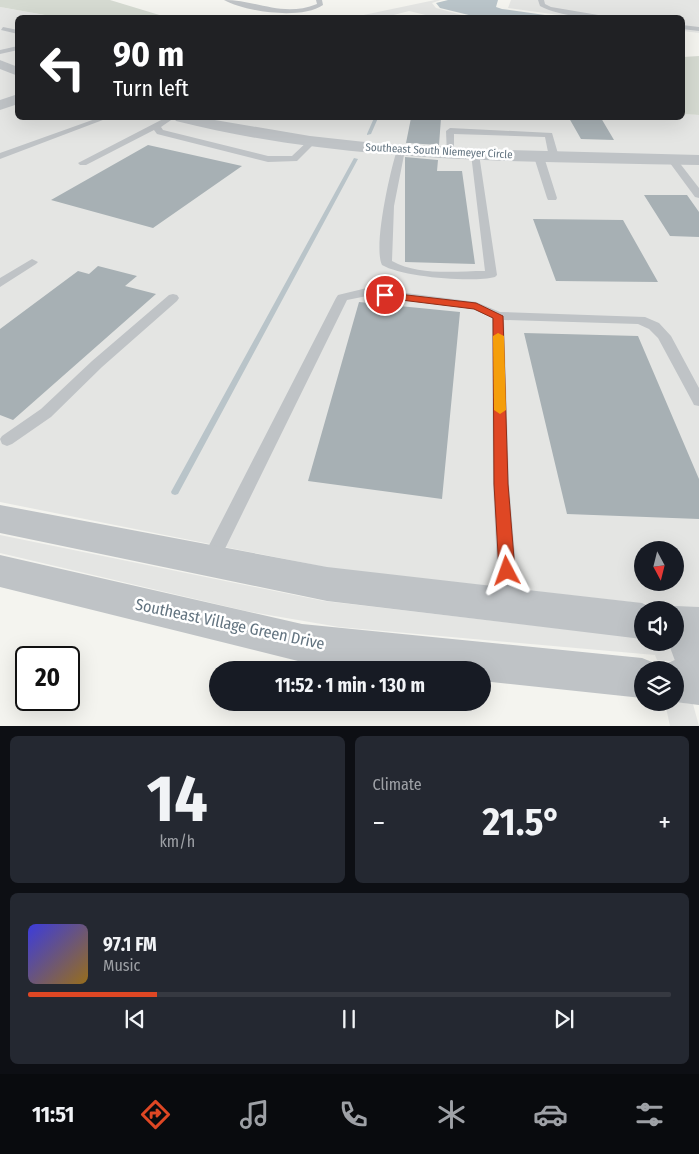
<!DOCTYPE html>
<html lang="en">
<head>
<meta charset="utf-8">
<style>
  body { margin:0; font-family:"Fira Sans Condensed",sans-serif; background:#242831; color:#f1f3f6; height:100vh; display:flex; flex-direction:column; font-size:19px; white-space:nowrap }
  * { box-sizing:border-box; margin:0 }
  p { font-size:16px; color:#9ea1a6 }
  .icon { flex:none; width:28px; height:28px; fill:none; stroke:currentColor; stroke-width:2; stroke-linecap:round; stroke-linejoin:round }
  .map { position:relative; height:726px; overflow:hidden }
  .side { display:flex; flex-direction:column; gap:10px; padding:10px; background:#0d0f14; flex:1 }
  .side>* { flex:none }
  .guide { position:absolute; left:15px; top:15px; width:670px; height:105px; border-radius:8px; box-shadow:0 5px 20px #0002; background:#202124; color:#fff; overflow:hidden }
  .needle { width:32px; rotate:173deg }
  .controls { position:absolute; left:634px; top:541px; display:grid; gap:10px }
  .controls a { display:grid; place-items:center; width:50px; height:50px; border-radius:50%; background:#171b24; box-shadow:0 5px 20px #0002; font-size:25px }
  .speed { position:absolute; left:15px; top:646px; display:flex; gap:10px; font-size:25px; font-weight:700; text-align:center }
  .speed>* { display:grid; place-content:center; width:65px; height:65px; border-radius:50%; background:#171b24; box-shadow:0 5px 20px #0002; line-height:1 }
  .speed .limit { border:2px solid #111; border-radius:8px; background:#fff; color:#111 }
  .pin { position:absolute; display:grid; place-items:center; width:42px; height:42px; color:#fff; margin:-21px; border:2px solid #fff; border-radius:50%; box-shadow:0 1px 5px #0007 }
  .me { position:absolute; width:55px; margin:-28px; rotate:356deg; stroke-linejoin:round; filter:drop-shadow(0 0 4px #0008) }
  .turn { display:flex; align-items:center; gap:18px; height:105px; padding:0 15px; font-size:22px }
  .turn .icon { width:65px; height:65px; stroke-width:2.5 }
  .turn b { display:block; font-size:35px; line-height:42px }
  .big { font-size:38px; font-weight:700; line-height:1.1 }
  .side .widget { flex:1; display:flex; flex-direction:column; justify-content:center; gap:8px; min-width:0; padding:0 18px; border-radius:8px; background:#242831 }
  .side .dial { align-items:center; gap:0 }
  .dial b { font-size:65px; line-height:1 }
  .song { display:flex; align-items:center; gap:15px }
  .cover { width:60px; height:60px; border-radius:8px; background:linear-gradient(135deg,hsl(240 70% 55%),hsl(40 70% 35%)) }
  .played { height:5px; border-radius:2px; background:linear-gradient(90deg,#df4724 20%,#363941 20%) }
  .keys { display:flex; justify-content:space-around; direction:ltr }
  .heat { display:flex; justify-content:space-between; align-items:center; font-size:28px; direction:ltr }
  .side .tiles { flex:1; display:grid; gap:10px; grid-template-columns:1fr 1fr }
  .widget:last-child { grid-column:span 2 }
  .trip { position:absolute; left:209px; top:661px; width:282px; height:50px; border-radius:25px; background:#171b24; box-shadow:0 5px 20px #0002; font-weight:700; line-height:50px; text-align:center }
  .tab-bar { display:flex; height:80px; justify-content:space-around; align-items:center; background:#090b0e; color:#9ea1a6 }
  .tab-bar .icon { width:35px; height:35px }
  .tab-bar .selected { color:#df4724 }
  .tab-bar b { font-size:22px; color:#f1f3f6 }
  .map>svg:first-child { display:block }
  .built { fill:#e4e5e3; fill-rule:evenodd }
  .green { fill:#d5dad1 }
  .water { fill:#b9c4c9 }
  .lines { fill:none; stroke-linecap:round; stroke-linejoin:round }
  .stream { fill:#b9c4c9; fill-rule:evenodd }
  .building { fill:#a7b0b4 }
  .service { fill:#bfc3c6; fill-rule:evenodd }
  .minor { fill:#bfc3c6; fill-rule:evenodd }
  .tertiary { fill:#bfc3c6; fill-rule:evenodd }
  .route { fill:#df4724; stroke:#912e17 }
  .slow { fill:#f59e0b }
  .labels { text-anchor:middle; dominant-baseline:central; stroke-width:5; stroke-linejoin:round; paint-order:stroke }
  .far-street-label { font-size:11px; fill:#637480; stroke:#fff }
  .near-street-label { font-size:16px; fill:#637480; stroke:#fff }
</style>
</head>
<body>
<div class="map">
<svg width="699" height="727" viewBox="0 0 699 727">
  <rect width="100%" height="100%" fill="#f4f4ef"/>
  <path class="built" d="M435 0H441L432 3 436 8 469 17H434L409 11 386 17H354Z
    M511 0H699V33L683 31 682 18H581L508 8Z
    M0 7 56 17 18 18 17 67 0 60Z
    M0 68 18 76 17 96 0 102Z
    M17 102 18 118H166L289 143 699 163V607H674L330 568 0 502V108ZM642 550H675V582H642Z
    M683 114 699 115V156L589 154 402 146 295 136 199 118H682Z
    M0 535 324 601 642 638V642L670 643 677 662 657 660 655 655 339 627 246 611 0 553Z
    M675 702 693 704 699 726H670L665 703Z"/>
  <path class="green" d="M0 0H110L166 17H56L0 7Z
    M699 56V115L683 114V57Z"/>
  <path class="water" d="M448 0H498L496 7 502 9 559 17H477L440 8 436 3Z"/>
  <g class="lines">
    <path class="stream" d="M374 118H378L371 134 367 135V134Z
      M354 158 358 159 178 494 175 495 172 494 171 492 172 490Z"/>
  </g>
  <path class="building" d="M411 118H441L439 145 406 143Z
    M569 118H601L614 140 581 139Z
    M148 145 242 166 153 228 51 200Z
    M405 157 438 160 437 171H462L475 264 405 262Z
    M644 195H687L699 212V237L670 236Z
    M533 219 623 220 658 282 556 281Z
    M98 266 137 276 125 286 156 294 13 420 0 415V329L78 271 89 274Z
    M359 302 460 312 442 499 308 481Z
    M524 333 638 336 699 479V519L567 514Z"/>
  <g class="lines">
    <path class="service" d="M224 0C258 0 282 18 317 4L316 0H322L323 5C301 20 246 12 224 0Z
      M538 0H544L545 4 551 7 616 18C592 18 561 17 540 6Z
      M682 25 699 27V31L682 29Z
      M3 27 18 30V34L1 30Z
      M18 46V50L0 54V50Z
      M98 118H108L0 159V153Z
      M165 118H174L161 127 163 130 268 156H292L309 140 316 142 297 161 268 162 157 134 154 130 86 165H80L78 163Z
      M450 128 552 133 559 157 554 160 549 157 545 137 454 134V153L450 156 447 155 446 131Z
      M401 147 405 150 394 206 392 261C418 276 456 271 485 271L471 154 475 151 479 154 497 275 495 277C473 283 402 277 382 265 373 247 390 171 397 150Z
      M539 154 544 157 557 198 556 200H548L547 198 534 157Z
      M672 156 675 157 699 188V198L695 197 667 159Z
      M32 259 38 262 36 264 0 287V278Z
      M367 288 476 302 500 312 645 317 659 323 671 336 699 388V406L694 405 692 401 658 338 649 329 638 324 504 320 509 484 519 605 516 611 509 614 502 611 499 605 493 484 492 318 473 309 367 296 347 300 216 567 210 569 204 567 201 561 336 298 338 295Z
      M173 294 177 295 179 298 177 301 102 367 51 417 12 444 7 446 2 444 0 439 2 436 41 409 92 361 169 295Z"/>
    <path class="minor" d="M0 60 18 67V76L0 69Z
      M18 94V104L0 110V100Z
      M174 118H203L310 136 374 143 504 150 699 155V165C524 161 347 164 176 121Z
      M681 607 695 612 699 621V691L684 685 668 642H675V610H673Z"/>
    <path class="tertiary" d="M0 505 327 567 642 603 657 610H642V639L327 601 0 533Z
      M0 555 302 624 642 658 657 664 659 669 660 666 675 660 699 663V705L675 702V670H642V698L482 681V670H377L302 662 0 587Z
      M675 606 699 607V643L675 642V610H664Z"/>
  </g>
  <path class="route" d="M381 292 476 303 503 316 508 484 515 571 512 575 507 577 501 575 499 571 494 484 493 318 474 309 385 298 381 297Z"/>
  <path class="slow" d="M498 333 504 336 506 410 500 414 494 410 493 336Z"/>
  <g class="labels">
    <g class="far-street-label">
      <text transform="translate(439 151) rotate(3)">Southeast South Niemeyer Circle</text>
    </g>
    <g class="near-street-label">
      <text transform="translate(230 624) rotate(12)">Southeast Village Green Drive</text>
    </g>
  </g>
</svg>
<div class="controls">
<a><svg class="needle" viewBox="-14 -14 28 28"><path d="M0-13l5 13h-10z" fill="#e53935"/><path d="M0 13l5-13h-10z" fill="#9ea1a6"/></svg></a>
<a><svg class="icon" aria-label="sound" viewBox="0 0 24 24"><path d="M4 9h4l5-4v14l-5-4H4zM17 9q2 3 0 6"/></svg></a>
<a><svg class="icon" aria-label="layers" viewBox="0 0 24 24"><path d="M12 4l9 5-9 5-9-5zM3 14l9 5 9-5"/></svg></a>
</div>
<div class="speed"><div class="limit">20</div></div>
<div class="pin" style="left:385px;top:295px;background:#d93025"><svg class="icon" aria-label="arrive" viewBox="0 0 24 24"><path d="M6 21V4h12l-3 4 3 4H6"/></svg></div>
<svg class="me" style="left:507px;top:571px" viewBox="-20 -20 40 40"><path d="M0-17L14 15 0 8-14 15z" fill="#df4724" stroke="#fff" stroke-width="4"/></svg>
<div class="trip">11:52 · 1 min · 130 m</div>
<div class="guide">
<div class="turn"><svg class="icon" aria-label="left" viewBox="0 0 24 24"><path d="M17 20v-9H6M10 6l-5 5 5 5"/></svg><div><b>90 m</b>Turn left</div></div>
</div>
</div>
<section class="side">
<div class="tiles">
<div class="widget dial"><b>14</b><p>km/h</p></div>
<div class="widget"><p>Climate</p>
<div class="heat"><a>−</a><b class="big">21.5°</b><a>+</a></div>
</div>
<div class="widget">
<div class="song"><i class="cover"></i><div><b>97.1 FM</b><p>Music</p></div></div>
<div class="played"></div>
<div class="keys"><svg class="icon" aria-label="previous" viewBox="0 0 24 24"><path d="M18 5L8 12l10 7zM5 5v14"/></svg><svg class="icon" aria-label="pause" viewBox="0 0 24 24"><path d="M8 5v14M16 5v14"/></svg><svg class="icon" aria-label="next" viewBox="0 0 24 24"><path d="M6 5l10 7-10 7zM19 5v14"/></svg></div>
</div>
</div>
</section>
<nav class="tab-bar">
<b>11:51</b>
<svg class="icon selected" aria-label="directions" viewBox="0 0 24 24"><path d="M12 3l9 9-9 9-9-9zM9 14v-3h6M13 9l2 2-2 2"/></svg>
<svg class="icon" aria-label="music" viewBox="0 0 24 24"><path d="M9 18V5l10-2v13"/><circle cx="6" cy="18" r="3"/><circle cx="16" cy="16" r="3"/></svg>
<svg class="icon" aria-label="phone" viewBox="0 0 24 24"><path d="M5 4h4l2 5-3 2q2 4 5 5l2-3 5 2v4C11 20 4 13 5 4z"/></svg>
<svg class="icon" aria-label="climate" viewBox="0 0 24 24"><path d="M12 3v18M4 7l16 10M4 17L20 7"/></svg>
<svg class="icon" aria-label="car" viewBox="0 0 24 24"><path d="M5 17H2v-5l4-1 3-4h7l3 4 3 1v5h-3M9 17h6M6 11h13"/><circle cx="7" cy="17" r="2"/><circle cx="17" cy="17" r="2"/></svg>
<svg class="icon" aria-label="filters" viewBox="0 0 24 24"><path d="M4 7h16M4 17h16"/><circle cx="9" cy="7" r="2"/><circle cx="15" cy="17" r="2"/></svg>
</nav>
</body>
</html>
